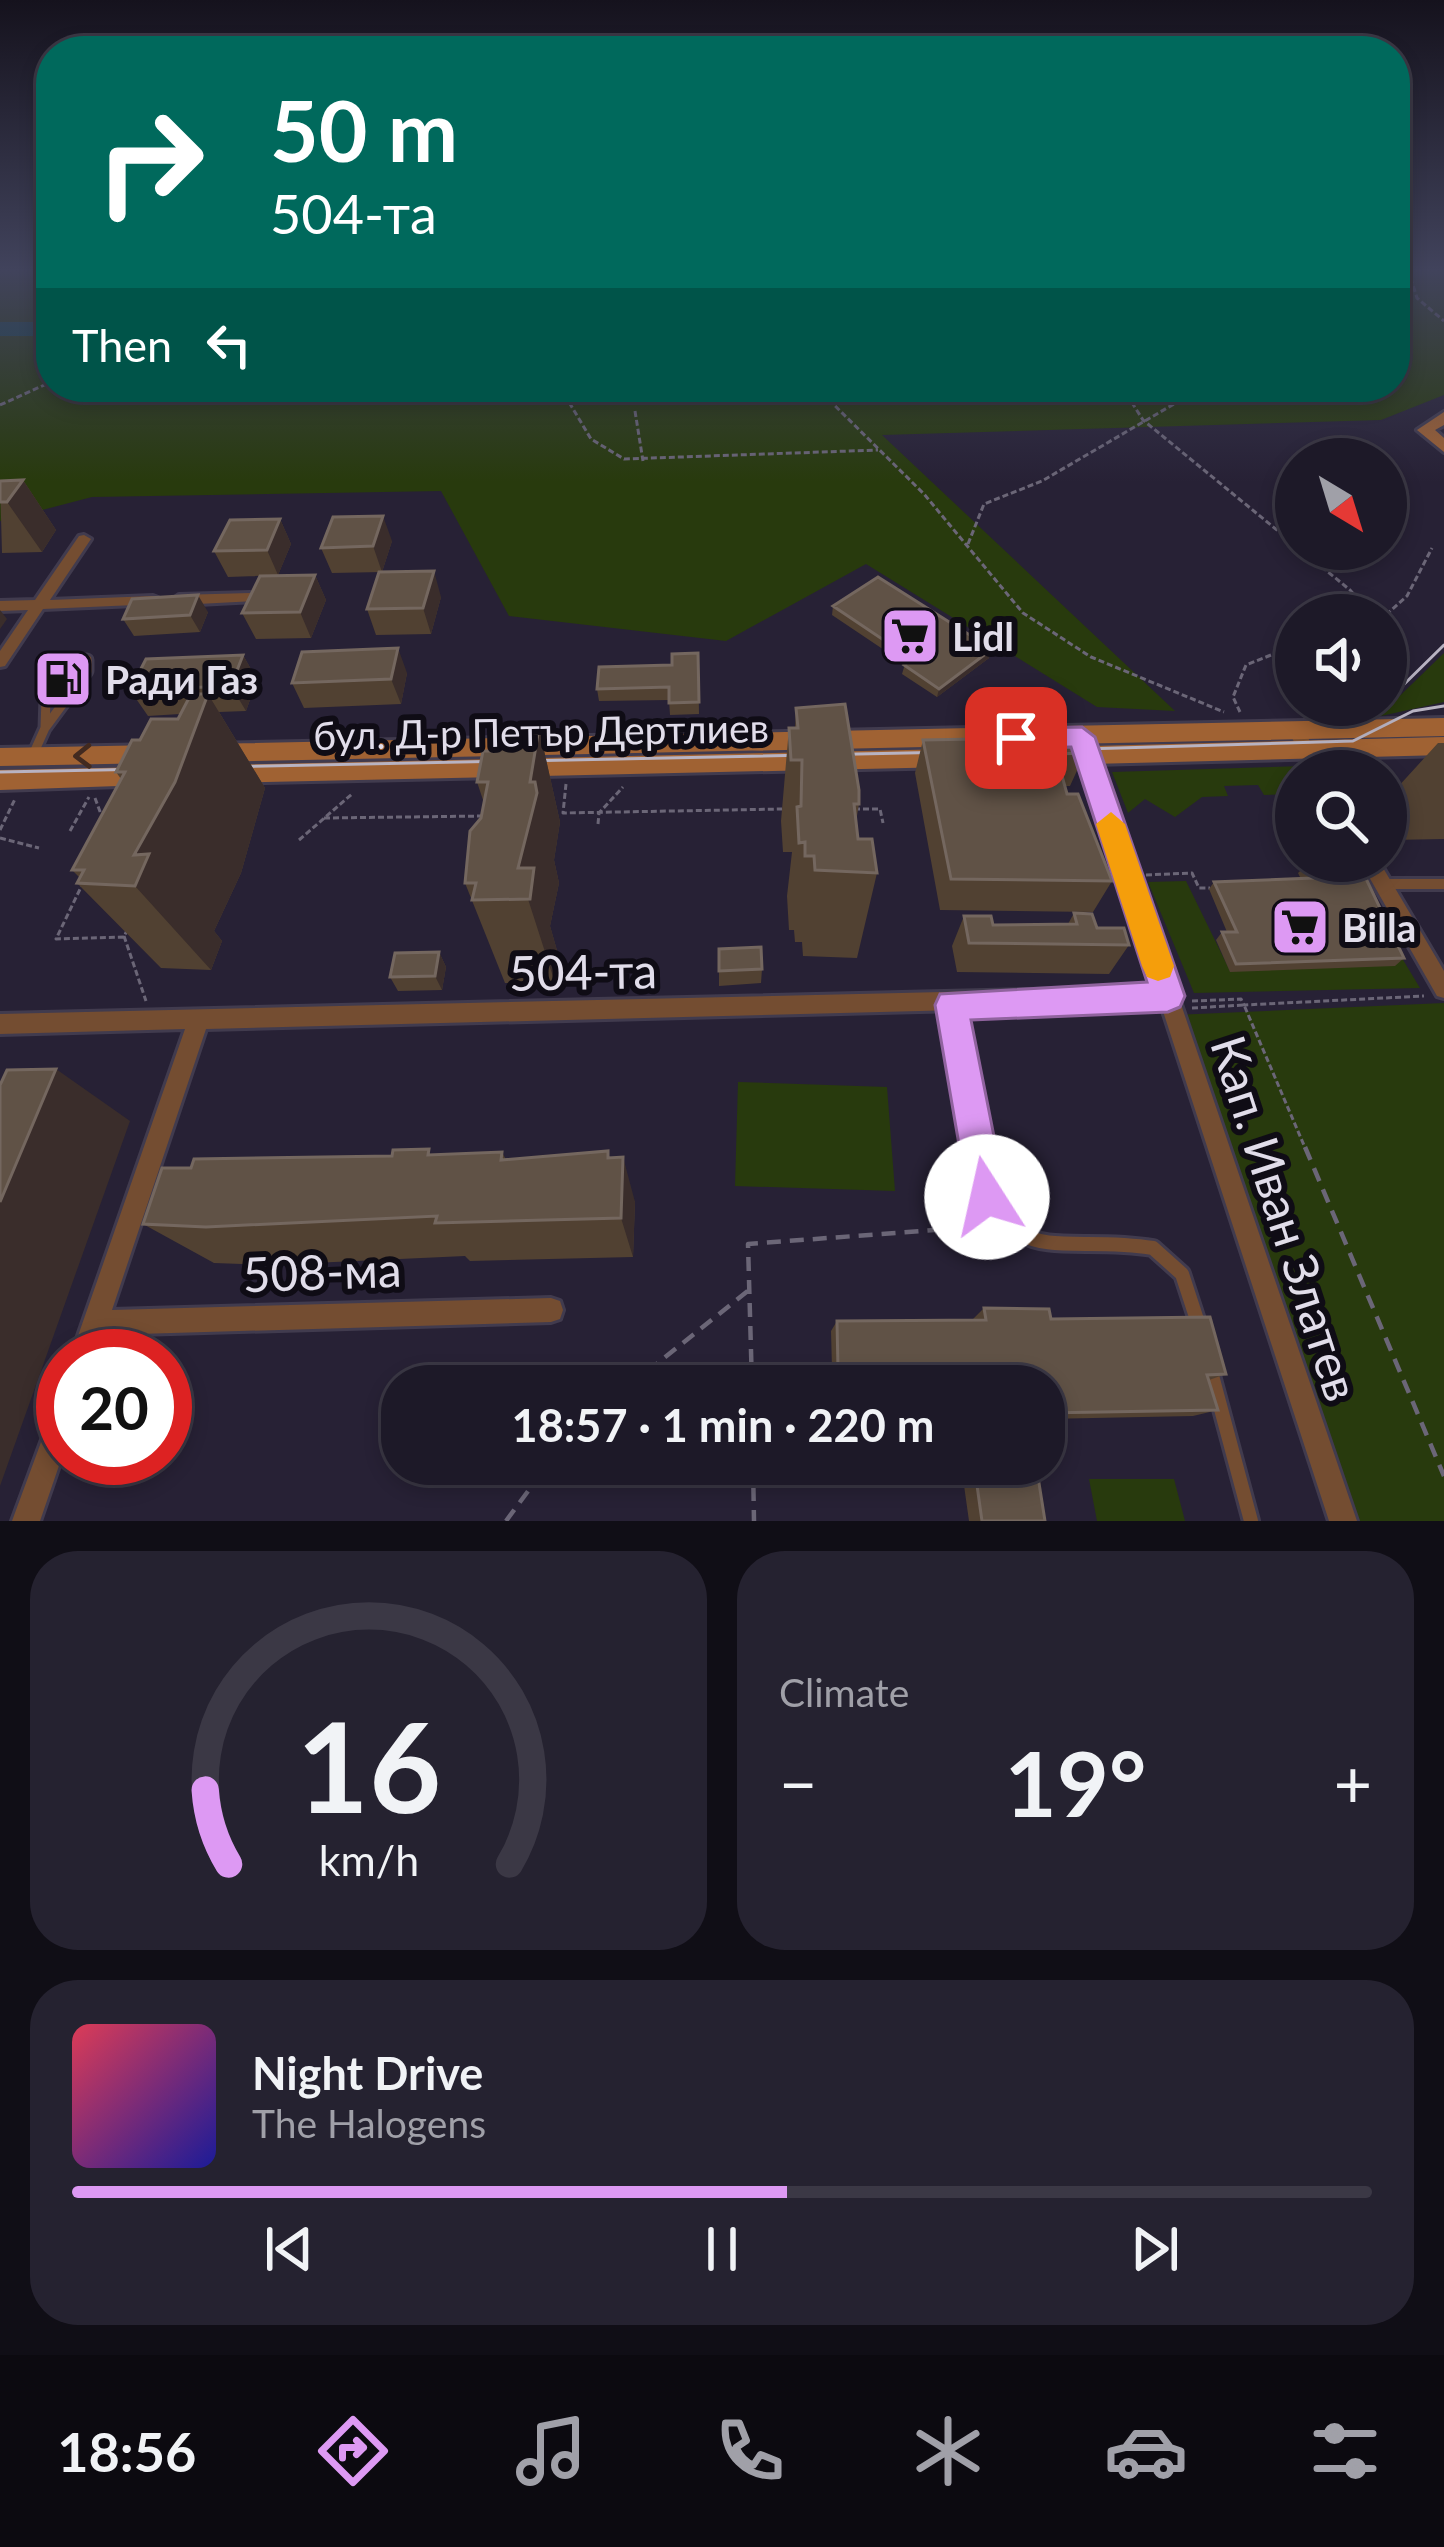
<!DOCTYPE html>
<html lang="en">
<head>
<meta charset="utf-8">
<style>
  body { margin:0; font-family:Lato,sans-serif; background:#252230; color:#f1f3f6; height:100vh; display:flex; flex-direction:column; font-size:45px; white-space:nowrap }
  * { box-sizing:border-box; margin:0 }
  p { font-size:39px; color:#a0a0a8 }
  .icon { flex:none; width:66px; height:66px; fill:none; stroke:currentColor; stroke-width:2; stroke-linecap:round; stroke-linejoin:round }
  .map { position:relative; height:1521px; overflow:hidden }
  .drawer { display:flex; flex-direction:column; gap:30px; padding:30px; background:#100e16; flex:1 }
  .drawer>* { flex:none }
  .guide { position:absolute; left:36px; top:36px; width:1374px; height:366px; border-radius:48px; box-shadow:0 6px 18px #0003,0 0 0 3px #3b3845; background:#00695c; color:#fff; overflow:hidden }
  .needle { width:78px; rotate:142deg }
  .tools { position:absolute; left:1275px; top:438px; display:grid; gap:24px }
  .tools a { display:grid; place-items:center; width:132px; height:132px; border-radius:50%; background:#1d1928; box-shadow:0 6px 18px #0003,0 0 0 3px #3b3845; font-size:60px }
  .speed { position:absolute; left:36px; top:1329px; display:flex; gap:24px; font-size:60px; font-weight:700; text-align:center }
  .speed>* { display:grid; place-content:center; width:156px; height:156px; border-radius:50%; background:#1d1928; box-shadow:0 6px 18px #0003,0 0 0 3px #3b3845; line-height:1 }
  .speed .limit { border:18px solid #d22; background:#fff; color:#111 }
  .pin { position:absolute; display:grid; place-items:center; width:102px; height:102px; color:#fff; margin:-51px; border-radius:24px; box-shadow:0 6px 18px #0006 }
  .me { position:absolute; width:132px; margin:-66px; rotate:350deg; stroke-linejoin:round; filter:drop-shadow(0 0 9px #0008) }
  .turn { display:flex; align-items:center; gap:42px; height:252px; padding:0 36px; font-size:54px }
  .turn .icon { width:156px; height:156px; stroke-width:2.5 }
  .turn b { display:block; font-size:84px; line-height:102px }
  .then { display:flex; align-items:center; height:114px; padding:0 36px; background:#0003; gap:24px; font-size:45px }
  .big { font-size:90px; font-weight:700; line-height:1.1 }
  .drawer .card { flex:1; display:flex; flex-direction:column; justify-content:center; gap:18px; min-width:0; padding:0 42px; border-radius:48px; background:#252230 }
  .drawer .dial { align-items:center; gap:0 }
  .dial svg { height:312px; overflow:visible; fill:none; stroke:#3b3845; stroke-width:7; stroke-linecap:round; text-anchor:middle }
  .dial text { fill:#f1f3f6; stroke:none }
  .song { display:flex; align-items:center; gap:36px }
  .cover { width:144px; height:144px; border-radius:18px; background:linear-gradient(135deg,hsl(350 70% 55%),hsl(240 70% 35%)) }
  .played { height:12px; border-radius:6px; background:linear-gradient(90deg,#dd99f3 55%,#3b3845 55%) }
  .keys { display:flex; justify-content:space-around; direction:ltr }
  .heat { display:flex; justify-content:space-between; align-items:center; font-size:66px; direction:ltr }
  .drawer .tiles { flex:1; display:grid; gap:30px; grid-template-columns:1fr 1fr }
  .card:last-child { grid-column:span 2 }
  .trip { position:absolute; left:381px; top:1365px; width:684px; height:120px; border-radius:48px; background:#1d1928; box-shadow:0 6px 18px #0003,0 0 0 3px #3b3845; font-weight:700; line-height:120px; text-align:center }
  .tabs { display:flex; height:192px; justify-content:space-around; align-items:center; background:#0c0a10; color:#a0a0a8 }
  .tabs .icon { width:84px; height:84px }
  .tabs .current { color:#dd99f3 }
  .tabs b { font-size:54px; color:#f1f3f6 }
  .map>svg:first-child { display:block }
  .green { fill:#283a0d }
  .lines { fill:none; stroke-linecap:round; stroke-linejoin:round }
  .river { fill:#12454d; fill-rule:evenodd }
  .lane-far2-casing { stroke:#413b4e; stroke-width:15 }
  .lane-far1-casing { stroke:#413b4e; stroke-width:16 }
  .lane-casing { stroke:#413b4e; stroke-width:20 }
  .street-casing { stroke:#413b4e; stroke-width:6 }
  .secondary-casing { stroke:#413b4e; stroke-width:6 }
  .path-far1 { stroke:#6b6677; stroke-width:3; stroke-dasharray:6 3; stroke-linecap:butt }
  .path { stroke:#6b6677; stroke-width:4.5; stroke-dasharray:14 9; stroke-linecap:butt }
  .lane-far2 { stroke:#744d31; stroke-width:9 }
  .lane-far1 { stroke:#744d31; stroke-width:10 }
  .lane { stroke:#744d31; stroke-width:14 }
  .street { fill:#744d31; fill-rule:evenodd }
  .secondary { fill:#a06233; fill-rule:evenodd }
  .tram { stroke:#b8b3c2; stroke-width:3 }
  .wall { fill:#514132 }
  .shaded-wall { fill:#3a2d2b }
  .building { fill:#605246; stroke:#74675f; stroke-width:3 }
  .oneway { stroke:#422a20 }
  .route { fill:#dd99f3; stroke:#90639e; stroke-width:3 }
  .slow { fill:#f59e0b }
  .labels { text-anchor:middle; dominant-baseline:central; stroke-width:12; stroke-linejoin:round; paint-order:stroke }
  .poi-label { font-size:39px; font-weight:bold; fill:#e1ddea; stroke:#0f0c15; text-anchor:start }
  .street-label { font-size:39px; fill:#e1ddea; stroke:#0f0c15 }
  .near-street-label { font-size:48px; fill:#e1ddea; stroke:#0f0c15 }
</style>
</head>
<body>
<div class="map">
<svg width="1444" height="1521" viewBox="0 0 1444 1521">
  <rect width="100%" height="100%" fill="#272135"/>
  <path class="green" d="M0 269H51V387H1395V269H1444V395L1381 420 882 435 1175 711 1097 707 866 564 726 641 509 616 441 491 92 497 0 521Z
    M1444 653V702L1381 716 1380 715Z
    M1305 766 1308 771H1296V794L1264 795 1258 785 1224 786 1228 796 1202 797 1175 817 1145 799 1128 813 1112 772Z
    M1186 881 1230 971 1376 915 1420 988 1194 993 1148 882Z
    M1444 1003V1521H1343L1174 1015Z
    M738 1082 887 1087 895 1191 735 1186Z
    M1089 1479H1174L1185 1521H1097Z"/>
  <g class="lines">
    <path class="river" d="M0 322H51V336H0Z"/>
    <defs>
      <path id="lane-far2" d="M63 659 87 660V671L45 728 47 670Z
        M32 757 45 728"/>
      <path id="lane-far1" d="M1383 884H1444
        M951 1005 978 1150"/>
      <path id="lane" d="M978 1147C1002 1278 1057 1232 1153 1248L1182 1274 1200 1329
        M1210 1368 1251 1521"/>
      <path id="street" d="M84 535 91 539 50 600 153 596 158 598 160 601 158 604 43 609 5 666 0 667V651L28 610 0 611V601L35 600 79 536Z
        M250 593 257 598 255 601 179 605 172 600 179 595Z
        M1300 732 1306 734 1326 771H1310L1292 738Z
        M1084 737 1092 743 1357 1521H1329L1161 1005 206 1029 112 1310 551 1298 560 1301 563 1310 560 1319 551 1322 104 1335 97 1356H71L185 1029 0 1034V1014L1155 987 1076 743Z
        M1360 861H1379L1444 971V998L1437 996Z
        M63 1403V1454L40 1521H12L54 1407Z"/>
      <path id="secondary" d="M1444 412V425L1435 430 1444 438V452L1417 430Z
        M1444 718V736L211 762 199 753 211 744Z
        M1444 737V755L1052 765 1044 762 1040 756 1044 750 1052 747Z
        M158 745 170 754 158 763 0 766V748Z
        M951 749 959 752 963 758 959 764 951 767 224 783 215 781 212 774 215 767 224 765Z
        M148 767 157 769 160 776 157 783 148 785 0 790V770Z"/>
    </defs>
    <use href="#lane-far2" class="lane-far2-casing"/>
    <use href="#lane-far1" class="lane-far1-casing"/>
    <use href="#lane" class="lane-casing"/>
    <use href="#street" class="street-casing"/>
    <use href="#secondary" class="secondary-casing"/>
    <path class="path-far1" d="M1408 269 1417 298 1444 321
      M1395 276 1404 269
      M560 387 591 439 624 459 878 450
      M816 387 924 494 1023 613 1091 657 1224 712
      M1122 387 1143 420 1350 590 1372 615
      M0 405 51 382
      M635 411 643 461
      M968 544 984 504 1042 481 1203 387
      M1386 615 1407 596 1432 548
      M1240 712 1233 697 1246 665 1296 645
      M566 784 563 813 782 809
      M95 798 102 817
      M854 809H880L883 823
      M324 818 486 816
      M598 824 599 813 623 787
      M0 830 15 799
      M171 830 124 937 56 939 108 831Z
      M70 831 89 797
      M0 838 39 848
      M299 840 352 794
      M1146 875 1192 873 1199 888H1210
      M124 936 146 1001
      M1192 1001 1241 999 1244 1005 1424 996
      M1192 1008 1244 1005 1306 1150"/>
    <path class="path" d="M1305 1147 1444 1476
      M629 1386 749 1290
      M752 1386 748 1244 988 1226
      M753 1464 754 1521
      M506 1521 548 1464"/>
    <use href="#lane-far2" class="lane-far2"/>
    <use href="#lane-far1" class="lane-far1"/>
    <use href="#lane" class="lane"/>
    <use href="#street" class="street"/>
    <use href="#secondary" class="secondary"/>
    <path class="tram" d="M1386 702 1444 645
      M1050 750 1353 741 1413 711 1444 706
      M222 767 954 752
      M0 772 150 769"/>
  </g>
  <path class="wall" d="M23 480 56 530 42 552 2 553 0 481Z
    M280 519 291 544 278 575 228 577 214 551Z
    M392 541 382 572 332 573 321 548Z
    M315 575 326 600 311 638 256 639 242 613Z
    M441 597 431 634 376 635 367 609Z
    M833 606 989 658 937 697 902 674 905 664 832 615Z
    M208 612 200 632 134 636 123 619Z
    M698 653 699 714 670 715 669 700 599 701 597 689 672 665Z
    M243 655 257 680 246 711 219 712 265 788 241 873 214 931 222 941 211 970 161 968 77 883 80 878 72 870 121 779 116 772 140 740 178 719 180 714 148 716 130 690Z
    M407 673 401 704 304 708 292 683Z
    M796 708 859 804 856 822 858 839 877 873 857 958 803 956 802 942H795L794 930H789L787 896 792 852H783L781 821 789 728H795Z
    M539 728 560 822 554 860 559 883 550 926 558 954 555 983H505L465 883 484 803 477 782 493 751Z
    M923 740 1085 753 1070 786H1065L1112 881 1093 912 940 910 915 773Z
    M1438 743H1444V839L1391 840 1386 832V800Z
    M1305 866 1404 958 1395 966 1230 972 1216 940 1222 932H1227L1209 889 1214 882 1301 879 1298 873Z
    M1074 913 1097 928 1129 945 1109 974 957 972 952 946 964 916 993 925 1068 924Z
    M719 949 762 969 761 983 719 986Z
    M439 952 446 967 442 990 398 991 390 977Z
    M502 1152 506 1160 610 1158 635 1202 633 1257 470 1261 465 1256 269 1265 214 1263 143 1224 433 1155Z
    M984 1308 1051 1319 1226 1374 1209 1380 1218 1410 1193 1416 1044 1419V1386H762L764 1370 832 1369 831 1331 837 1321 972 1320Z
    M797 1464H881V1472L873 1476 797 1475Z
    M961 1464H1036L1045 1521H969Z"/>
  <path class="shaded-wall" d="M23 480 56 530 42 552 7 502Z
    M383 516 392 541 382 572 373 546Z
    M280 519 291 544 278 575 267 550Z
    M434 571 441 597 431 634 423 608Z
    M315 575 326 600 311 638 300 612Z
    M198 595 208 612 200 632 190 615Z
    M0 610 7 619 0 629Z
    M398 648 407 673 401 704 391 679Z
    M992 649 989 658 937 697 939 689Z
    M243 655 257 680 246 711 231 686Z
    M208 694 265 788 241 873 214 931 222 941 211 970 135 886 134 855Z
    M539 728 560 822 554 860 559 883 550 926 558 954 555 983 518 868Z
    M439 952 446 967 442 990 435 976Z
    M56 1069 130 1121 0 1486V1202Z
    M623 1157 635 1202 633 1257 621 1218Z"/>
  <path class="building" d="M23 480 7 502H0V481Z
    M383 516 373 546 321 548 333 517Z
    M280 519 267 550 214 551 230 520Z
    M434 571 423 608 367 609 379 572Z
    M315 575 300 612 242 613 260 576Z
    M878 577 992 649 939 689 904 665 912 659 833 606Z
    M198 595 190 615 123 619 132 599Z
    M398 648 391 679 292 683 302 652Z
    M698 653 699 702 669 703V687L597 689 599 667 672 665V654Z
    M243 655 231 686 130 690 146 659Z
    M191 694H208L175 782 134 855 149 854 135 886 77 883 84 870H72L125 772H116L132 740H140L151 719H178Z
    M845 704 859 790V804H854L858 839H872L877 873 815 870 814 856H805V842L799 843 797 807 801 806 802 760H791L789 728H798L796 708Z
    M539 728 530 782H535L537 793 518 868H534L530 899 472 900 476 883H465L470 831 481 818 488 782H477L483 751H493L497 729Z
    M1079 737 1085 753 1056 754 1067 794H1078L1112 881 951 879 923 740Z
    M1359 864 1404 958 1236 964 1222 932H1237L1214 882 1312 878 1305 866Z
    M1074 913 1092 914 1097 928H1124L1129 945 969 943 964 916H991L993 925 1077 924Z
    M761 947 762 969 719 971V949Z
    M439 952 435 976 390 977 395 953Z
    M56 1069 0 1202V1085L7 1070Z
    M429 1149 428 1155 502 1152 501 1160 608 1151V1158L623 1157 621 1218 435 1223 437 1216 206 1227 143 1224 162 1168H191L194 1159 392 1156 393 1150Z
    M984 1308 1049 1309 1051 1319 1210 1317 1226 1374 1207 1375 1218 1410 1044 1413V1386H765L764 1370 838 1369 837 1321 986 1320Z
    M801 1464H881V1472H802Z
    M974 1464H1036L1045 1521H982Z"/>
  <defs><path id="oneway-chevron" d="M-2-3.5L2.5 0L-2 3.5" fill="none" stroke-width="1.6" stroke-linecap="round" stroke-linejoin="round" transform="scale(3)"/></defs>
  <use class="oneway" href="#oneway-chevron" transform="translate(83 756) rotate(179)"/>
  <linearGradient id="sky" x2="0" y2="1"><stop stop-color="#15121d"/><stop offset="0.56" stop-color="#41435c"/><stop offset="1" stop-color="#41435c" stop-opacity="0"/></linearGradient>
  <rect width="1444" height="482" fill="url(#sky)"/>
  <path class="route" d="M1082 727 1095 737 1185 996 1180 1007 1168 1012 971 1020 1006 1197 1000 1211 987 1216 974 1211 968 1197 935 1005 940 994 1147 982 1071 747 1016 748 1002 738 1016 728Z"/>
  <path class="slow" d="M1111 812 1125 824 1174 966 1170 977 1158 981 1147 977 1142 966 1096 824Z"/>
  <defs>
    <symbol id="supermarket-square" viewBox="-11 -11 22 22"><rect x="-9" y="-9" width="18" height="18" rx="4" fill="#dd99f3" stroke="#0f0c15"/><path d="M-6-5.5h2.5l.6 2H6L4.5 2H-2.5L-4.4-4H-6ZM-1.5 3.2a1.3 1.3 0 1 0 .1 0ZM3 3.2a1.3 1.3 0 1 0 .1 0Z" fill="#111"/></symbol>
    <symbol id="fuel-square" viewBox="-11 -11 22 22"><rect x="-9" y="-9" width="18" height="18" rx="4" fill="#dd99f3" stroke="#0f0c15"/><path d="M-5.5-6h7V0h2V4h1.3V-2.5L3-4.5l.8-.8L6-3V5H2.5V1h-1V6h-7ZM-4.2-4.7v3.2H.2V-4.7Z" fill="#111"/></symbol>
  </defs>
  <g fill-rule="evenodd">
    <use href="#supermarket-square" x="877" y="603" width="66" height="66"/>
    <use href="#fuel-square" x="30" y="646" width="66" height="66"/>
    <use href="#supermarket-square" x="1267" y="894" width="66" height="66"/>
  </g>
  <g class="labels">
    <g class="poi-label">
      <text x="952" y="636">Lidl</text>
      <text x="105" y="679">Ради Газ</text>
      <text x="1342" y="927">Billa</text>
    </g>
    <g class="street-label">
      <text transform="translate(541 731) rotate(-1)">бул. Д-р Петър Дертлиев</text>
    </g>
    <g class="near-street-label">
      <text transform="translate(583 971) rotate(-1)">504-та</text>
      <text transform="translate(1286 1218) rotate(72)">Кап. Иван Златев</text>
      <text transform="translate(322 1271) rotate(-2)">508-ма</text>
    </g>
  </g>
</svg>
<div class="tools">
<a><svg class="needle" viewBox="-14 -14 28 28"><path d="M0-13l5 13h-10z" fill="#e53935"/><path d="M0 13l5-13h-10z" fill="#a0a0a8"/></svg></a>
<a><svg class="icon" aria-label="sound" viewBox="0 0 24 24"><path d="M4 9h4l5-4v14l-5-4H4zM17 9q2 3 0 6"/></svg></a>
<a><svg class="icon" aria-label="search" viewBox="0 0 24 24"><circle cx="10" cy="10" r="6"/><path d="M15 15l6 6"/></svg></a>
</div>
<div class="speed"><div class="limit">20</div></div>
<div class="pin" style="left:1016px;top:738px;background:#d93025"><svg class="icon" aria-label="arrive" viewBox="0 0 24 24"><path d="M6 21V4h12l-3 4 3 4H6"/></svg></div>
<svg class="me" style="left:987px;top:1197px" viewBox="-20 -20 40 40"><circle r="19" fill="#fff"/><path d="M0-13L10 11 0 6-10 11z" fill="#dd99f3"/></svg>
<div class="trip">18:57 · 1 min · 220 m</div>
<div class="guide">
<div class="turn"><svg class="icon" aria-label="right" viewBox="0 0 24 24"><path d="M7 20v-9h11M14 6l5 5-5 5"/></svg><div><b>50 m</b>504-та</div></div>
<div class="then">Then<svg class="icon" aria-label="left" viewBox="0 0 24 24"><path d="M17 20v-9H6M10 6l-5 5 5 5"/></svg></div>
</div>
</div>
<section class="drawer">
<div class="tiles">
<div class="card dial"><svg viewBox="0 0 100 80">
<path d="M14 69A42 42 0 1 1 86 69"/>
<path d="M14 69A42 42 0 0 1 8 50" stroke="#dd99f3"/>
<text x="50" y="56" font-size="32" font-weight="700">16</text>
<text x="50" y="72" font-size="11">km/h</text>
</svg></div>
<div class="card"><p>Climate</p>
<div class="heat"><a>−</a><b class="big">19°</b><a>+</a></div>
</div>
<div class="card">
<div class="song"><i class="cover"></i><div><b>Night Drive</b><p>The Halogens</p></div></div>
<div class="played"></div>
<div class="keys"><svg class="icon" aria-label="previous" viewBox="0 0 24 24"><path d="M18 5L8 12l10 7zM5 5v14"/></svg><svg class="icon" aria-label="pause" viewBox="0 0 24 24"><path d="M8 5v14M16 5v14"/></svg><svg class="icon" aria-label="next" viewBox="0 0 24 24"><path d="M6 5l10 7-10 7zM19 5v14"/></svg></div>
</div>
</div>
</section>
<nav class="tabs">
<b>18:56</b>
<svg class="icon current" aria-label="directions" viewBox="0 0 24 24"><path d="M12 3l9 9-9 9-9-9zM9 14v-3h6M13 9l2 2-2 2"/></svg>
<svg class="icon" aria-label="music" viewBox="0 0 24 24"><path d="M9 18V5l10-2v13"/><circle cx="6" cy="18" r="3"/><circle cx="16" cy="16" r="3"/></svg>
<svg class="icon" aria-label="phone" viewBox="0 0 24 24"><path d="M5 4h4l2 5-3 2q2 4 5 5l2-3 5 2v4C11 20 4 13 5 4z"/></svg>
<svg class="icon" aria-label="climate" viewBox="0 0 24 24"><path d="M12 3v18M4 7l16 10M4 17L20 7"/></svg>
<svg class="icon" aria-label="car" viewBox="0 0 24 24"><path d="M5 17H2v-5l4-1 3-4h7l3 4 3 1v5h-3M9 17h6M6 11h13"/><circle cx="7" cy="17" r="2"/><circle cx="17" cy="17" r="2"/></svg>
<svg class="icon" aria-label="filters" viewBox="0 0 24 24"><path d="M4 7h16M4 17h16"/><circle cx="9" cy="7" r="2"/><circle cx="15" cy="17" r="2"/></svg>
</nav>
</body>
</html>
